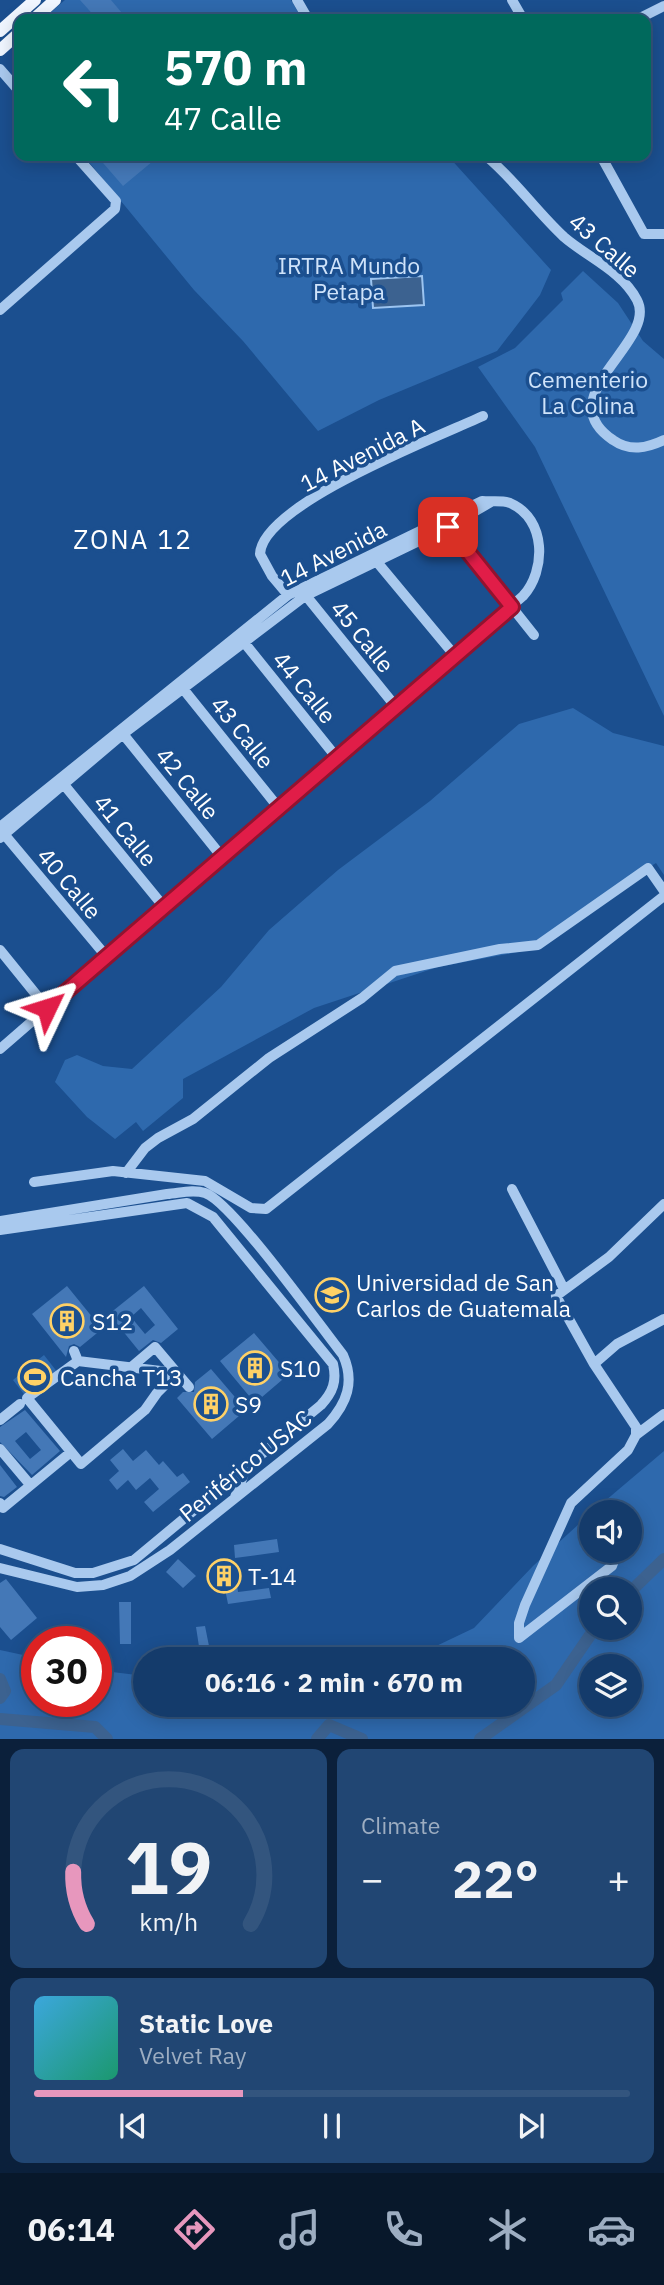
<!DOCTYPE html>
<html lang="en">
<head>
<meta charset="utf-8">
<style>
  body { margin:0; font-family:"IBM Plex Sans",sans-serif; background:#214673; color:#f1f3f6; height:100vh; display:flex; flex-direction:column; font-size:26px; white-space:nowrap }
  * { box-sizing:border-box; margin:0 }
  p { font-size:23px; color:#9dadc1 }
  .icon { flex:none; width:38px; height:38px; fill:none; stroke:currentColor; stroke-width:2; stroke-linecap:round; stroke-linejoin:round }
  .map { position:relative; height:1739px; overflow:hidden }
  .sheet { display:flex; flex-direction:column; gap:10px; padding:10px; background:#0b203b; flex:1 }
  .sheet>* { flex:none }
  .guide { position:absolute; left:14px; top:14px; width:637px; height:147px; border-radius:14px; box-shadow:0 4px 18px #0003,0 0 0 2px #33557e; background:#00695c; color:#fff; overflow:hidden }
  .fabs { position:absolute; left:579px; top:1500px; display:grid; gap:14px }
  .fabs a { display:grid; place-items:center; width:63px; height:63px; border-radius:50%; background:#143b6b; box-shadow:0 4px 18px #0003,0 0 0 2px #33557e; font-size:35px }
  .speed { position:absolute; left:21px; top:1626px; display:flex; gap:14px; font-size:35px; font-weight:700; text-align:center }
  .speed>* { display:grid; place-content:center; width:91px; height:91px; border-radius:50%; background:#143b6b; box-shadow:0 4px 18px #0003,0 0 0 2px #33557e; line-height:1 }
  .speed .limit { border:10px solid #d22; background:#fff; color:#111 }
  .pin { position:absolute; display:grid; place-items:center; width:60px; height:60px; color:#fff; margin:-30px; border-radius:14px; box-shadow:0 4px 10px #0006 }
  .me { position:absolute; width:77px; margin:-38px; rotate:49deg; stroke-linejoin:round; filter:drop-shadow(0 0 5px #0008) }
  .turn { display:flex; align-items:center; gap:24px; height:147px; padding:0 35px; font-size:32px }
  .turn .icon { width:91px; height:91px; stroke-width:2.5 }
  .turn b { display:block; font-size:49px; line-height:60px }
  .big { font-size:52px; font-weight:700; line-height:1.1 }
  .sheet .tile { flex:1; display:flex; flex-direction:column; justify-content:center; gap:10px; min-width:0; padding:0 24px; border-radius:14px; background:#214673 }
  .sheet .dial { align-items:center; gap:0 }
  .dial svg { height:182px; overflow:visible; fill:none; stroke:#33557e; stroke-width:7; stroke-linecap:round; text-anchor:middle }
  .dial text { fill:#f1f3f6; stroke:none }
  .song { display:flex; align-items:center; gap:21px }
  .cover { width:84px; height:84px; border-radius:10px; background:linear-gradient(135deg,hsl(200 70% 55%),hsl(160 70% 35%)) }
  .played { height:7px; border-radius:4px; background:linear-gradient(90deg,#e797bd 35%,#33557e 35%) }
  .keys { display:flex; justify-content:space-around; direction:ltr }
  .heat { display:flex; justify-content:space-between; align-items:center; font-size:38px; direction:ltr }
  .sheet .tiles { flex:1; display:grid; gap:10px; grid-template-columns:1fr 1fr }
  .tile:last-child { grid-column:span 2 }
  .trip { position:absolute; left:133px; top:1647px; width:402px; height:70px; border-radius:35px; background:#143b6b; box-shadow:0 4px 18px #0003,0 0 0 2px #33557e; font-weight:700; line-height:70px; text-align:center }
  .dock { display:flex; height:112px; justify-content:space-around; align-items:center; background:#08182b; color:#9dadc1 }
  .dock .icon { width:49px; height:49px }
  .dock .selected { color:#e797bd }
  .dock b { font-size:32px; color:#f1f3f6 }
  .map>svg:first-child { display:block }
  .green { fill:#2e69ad; fill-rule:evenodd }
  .water { fill:#3c6290; stroke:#9cc4f0; stroke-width:2 }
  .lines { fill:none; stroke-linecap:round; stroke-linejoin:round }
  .river { stroke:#3c6290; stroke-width:12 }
  .building { fill:#4478b7; fill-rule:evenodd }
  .minor { stroke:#a9c9ee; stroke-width:10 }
  .major { stroke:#f0f6ff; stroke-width:12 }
  .route-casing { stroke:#92132f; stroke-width:18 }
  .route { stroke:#e11d48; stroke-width:12 }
  .labels { text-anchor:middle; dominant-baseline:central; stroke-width:7; stroke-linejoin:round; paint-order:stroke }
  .street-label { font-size:23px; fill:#fff; stroke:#1b4f8f }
  .park-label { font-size:23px; fill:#cfe3fa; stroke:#1b4f8f }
  .poi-label { font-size:23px; fill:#fff; stroke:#1b4f8f; text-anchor:start }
  .quarter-label { font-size:26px; letter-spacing:2px; fill:#fff; stroke:#1b4f8f }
</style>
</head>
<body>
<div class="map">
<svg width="664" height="1739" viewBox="0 0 664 1739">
  <rect width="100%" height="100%" fill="#1b4f8f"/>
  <path class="green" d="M65 0H291L302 19H43Z
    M84 156H448L551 270 540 295 497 351 379 400 318 431 243 341 194 290Z
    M583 271 618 303 643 341 664 359V716L535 447 478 367 515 348 563 300 561 293Z
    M573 708 613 733 664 746V875L656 863 518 952 438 967 314 1008 183 1079V1098L143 1131 136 1122 115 1139 87 1117 55 1082 65 1060 77 1055 103 1066 132 1069 221 987 269 930 338 870 430 801 519 724Z
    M44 1355 58 1373 27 1398 13 1380Z
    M664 1451V1739H0V1650L37 1658V1701H96V1670L145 1676V1704H523V1659H409L474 1628 533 1566 592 1512V1550H630V1512H592ZM592 1589H630V1628H592ZM592 1666H630V1704H592Z"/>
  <path class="water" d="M422 276 424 305 373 308 371 279Z"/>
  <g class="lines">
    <path class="river" d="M630 1592 664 1559
      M0 1679 5 1691 0 1698
      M0 1719 95 1727 107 1739
      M317 1739 329 1725 362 1739
      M480 1739 556 1685 595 1628"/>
  </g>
  <path class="building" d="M80 0H111L127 19H97Z
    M97 156H159L123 186Z
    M67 1286 102 1329 80 1347 74 1344 69 1346 66 1357 32 1314Z
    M144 1286 178 1329 161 1343 153 1340 139 1351 109 1314ZM141 1308 155 1325 145 1334 131 1317Z
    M254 1333 289 1374 255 1403 220 1361Z
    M211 1369 246 1410 212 1439 177 1398 183 1392H194L195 1382Z
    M25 1410 60 1451 32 1475 0 1442V1427ZM26 1432 41 1450 30 1459 15 1441Z
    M123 1449 133 1461 146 1450 159 1465 163 1461 177 1477 183 1473 190 1482 153 1512 144 1502 159 1489 150 1478 136 1490 128 1480 117 1490 109 1480 119 1471 110 1460Z
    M0 1465 17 1487 4 1497 0 1496Z
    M277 1539 279 1552 235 1558 234 1545Z
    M178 1559 196 1576 183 1588 166 1572Z
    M234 1561 238 1592 269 1588 271 1598 228 1604 225 1589 214 1591 211 1564Z
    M6 1579 37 1618 11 1640 0 1627V1583Z
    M119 1602H131V1644H120Z
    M205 1626 210 1651 200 1653 196 1627Z"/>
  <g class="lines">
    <path class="minor" d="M297 0 308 19
      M512 0 523 19
      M638 19 664 6
      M0 69 19 91
      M486 156C515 180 536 211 564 237 587 257 622 271 637 300 659 342 547 396 613 440 630 452 647 448 664 440
      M601 156 644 234H664
      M0 310 115 209 116 201 76 156
      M445 523 534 635
      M377 562 456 657
      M303 592 396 707
      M288 595 272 576 260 554C262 504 440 436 483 416
      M243 641 337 758
      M180 685 278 807
      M123 734 222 857
      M61 781 164 907
      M0 827 288 595 482 501C492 502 502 500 510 503 547 519 546 571 523 596L0 1049
      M4 834 106 956
      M0 838 123 734 305 596 448 527 491 502
      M0 950 47 1008
      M126 1173 145 1148 158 1138 193 1119 269 1058 362 998 395 971 500 949 538 945 648 868 664 891
      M34 1182 113 1171 205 1181 251 1208 266 1209 664 896
      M512 1189 564 1289
      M0 1221 167 1194C180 1193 193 1189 205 1193 232 1202 320 1326 343 1355 355 1382 347 1403 328 1424L170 1550 130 1576 103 1585 77 1587 0 1568
      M0 1230 187 1203 213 1217 333 1364C337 1381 333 1392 321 1405L134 1560 93 1573H75L0 1549
      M74 1351 78 1361
      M594 1364 617 1344 664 1319
      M129 1369 155 1347 177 1373 157 1393 145 1410 81 1464 27 1398 78 1361 177 1373 189 1387
      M0 1420 20 1404
      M636 1435V1427L594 1364 556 1296 609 1257 664 1204
      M0 1449 27 1481
      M235 1497 247 1466
      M0 1503 3 1508 71 1452
      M618 1550 612 1566 519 1638V1623L525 1605 571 1503 628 1450 636 1435 664 1414"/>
    <path class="major" d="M34 19 55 0
      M0 31 35 0
      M0 50 19 33"/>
  </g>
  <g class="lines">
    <defs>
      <path id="route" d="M47 1008 512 607 448 527"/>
    </defs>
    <use href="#route" class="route-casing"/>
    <use href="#route" class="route"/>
  </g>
  <defs>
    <symbol id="university-ring" viewBox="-11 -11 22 22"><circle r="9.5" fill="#1b4f8f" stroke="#ffd166" stroke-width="1.5"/><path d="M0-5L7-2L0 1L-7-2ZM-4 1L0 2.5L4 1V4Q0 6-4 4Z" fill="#ffd166"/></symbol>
    <symbol id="building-ring" viewBox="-11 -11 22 22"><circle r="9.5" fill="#1b4f8f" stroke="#ffd166" stroke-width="1.5"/><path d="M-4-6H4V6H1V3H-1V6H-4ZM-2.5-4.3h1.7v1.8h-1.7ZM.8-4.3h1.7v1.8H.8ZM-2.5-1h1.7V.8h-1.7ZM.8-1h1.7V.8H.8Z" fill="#ffd166"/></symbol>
    <symbol id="stadium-ring" viewBox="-11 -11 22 22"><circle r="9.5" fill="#1b4f8f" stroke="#ffd166" stroke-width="1.5"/><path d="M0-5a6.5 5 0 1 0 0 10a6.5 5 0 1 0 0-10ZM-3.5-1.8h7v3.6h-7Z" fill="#ffd166"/></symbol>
  </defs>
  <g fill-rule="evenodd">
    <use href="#university-ring" x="313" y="1276" width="38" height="38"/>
    <use href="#building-ring" x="48" y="1302" width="38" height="38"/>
    <use href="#building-ring" x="236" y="1349" width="38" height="38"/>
    <use href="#stadium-ring" x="16" y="1358" width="38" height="38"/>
    <use href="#building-ring" x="192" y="1385" width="38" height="38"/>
    <use href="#building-ring" x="205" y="1557" width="38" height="38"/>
  </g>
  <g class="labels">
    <g class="street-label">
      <text transform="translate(605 245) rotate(41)">43 Calle</text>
      <text transform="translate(362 454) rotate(-27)">14 Avenida A</text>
      <text transform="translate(333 553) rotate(-27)">14 Avenida</text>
      <text transform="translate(363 636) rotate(51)">45 Calle</text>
      <text transform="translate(305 687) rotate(51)">44 Calle</text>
      <text transform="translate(243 732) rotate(51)">43 Calle</text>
      <text transform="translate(188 783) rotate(51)">42 Calle</text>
      <text transform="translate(126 830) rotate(51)">41 Calle</text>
      <text transform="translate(70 883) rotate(50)">40 Calle</text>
      <text transform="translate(245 1465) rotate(-39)">Periférico USAC</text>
    </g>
    <g class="park-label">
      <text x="349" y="265">IRTRA Mundo<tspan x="349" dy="26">Petapa</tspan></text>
      <text x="588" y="379">Cementerio<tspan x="588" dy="26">La Colina</tspan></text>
    </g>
    <g class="poi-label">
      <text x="356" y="1282">Universidad de San<tspan x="356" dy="26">Carlos de Guatemala</tspan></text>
      <text x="92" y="1321">S12</text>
      <text x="280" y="1368">S10</text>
      <text x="60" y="1377">Cancha T13</text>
      <text x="235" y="1404">S9</text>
      <text x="248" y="1576">T-14</text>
    </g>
    <g class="quarter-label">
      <text x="133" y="539">ZONA 12</text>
    </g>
  </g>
</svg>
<div class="fabs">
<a><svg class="icon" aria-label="sound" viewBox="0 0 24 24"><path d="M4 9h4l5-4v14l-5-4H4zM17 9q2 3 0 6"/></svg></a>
<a><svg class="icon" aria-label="search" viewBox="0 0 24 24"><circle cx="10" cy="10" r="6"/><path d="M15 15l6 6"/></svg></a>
<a><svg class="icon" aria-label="layers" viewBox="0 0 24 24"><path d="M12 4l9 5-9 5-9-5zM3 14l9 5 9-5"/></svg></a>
</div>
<div class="speed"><div class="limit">30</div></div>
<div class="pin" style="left:448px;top:527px;background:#d93025"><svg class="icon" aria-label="arrive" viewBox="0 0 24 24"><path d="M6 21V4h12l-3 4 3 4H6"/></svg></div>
<svg class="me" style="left:47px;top:1008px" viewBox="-20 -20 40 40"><path d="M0-17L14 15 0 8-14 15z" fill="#e11d48" stroke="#fff" stroke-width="4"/></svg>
<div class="trip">06:16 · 2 min · 670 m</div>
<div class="guide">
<div class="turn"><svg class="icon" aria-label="left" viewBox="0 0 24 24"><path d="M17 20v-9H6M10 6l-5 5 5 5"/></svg><div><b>570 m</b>47 Calle</div></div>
</div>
</div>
<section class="sheet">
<div class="tiles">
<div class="tile dial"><svg viewBox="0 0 100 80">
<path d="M14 69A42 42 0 1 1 86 69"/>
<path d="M14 69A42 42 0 0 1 8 46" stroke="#e797bd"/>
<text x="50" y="56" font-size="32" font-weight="700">19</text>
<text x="50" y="72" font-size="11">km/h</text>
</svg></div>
<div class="tile"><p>Climate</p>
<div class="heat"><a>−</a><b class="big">22°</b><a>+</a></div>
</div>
<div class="tile">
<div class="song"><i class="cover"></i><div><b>Static Love</b><p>Velvet Ray</p></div></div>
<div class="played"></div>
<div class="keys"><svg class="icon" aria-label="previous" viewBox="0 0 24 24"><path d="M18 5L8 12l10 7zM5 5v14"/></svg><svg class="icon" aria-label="pause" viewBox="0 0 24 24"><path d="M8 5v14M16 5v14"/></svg><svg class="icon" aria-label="next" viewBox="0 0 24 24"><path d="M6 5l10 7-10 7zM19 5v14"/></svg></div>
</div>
</div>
</section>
<nav class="dock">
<b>06:14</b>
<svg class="icon selected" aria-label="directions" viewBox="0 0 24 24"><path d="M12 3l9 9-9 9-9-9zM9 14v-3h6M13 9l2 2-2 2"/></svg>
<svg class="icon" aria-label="music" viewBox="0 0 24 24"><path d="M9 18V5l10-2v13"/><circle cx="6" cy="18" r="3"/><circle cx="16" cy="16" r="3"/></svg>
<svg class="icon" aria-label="phone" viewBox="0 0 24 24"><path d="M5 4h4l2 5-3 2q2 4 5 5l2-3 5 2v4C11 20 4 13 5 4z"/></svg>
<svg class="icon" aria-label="climate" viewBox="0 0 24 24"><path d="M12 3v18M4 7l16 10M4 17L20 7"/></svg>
<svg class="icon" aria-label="car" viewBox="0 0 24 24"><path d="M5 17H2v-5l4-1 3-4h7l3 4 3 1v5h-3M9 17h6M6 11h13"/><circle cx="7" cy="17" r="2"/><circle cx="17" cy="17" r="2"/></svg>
</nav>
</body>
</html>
